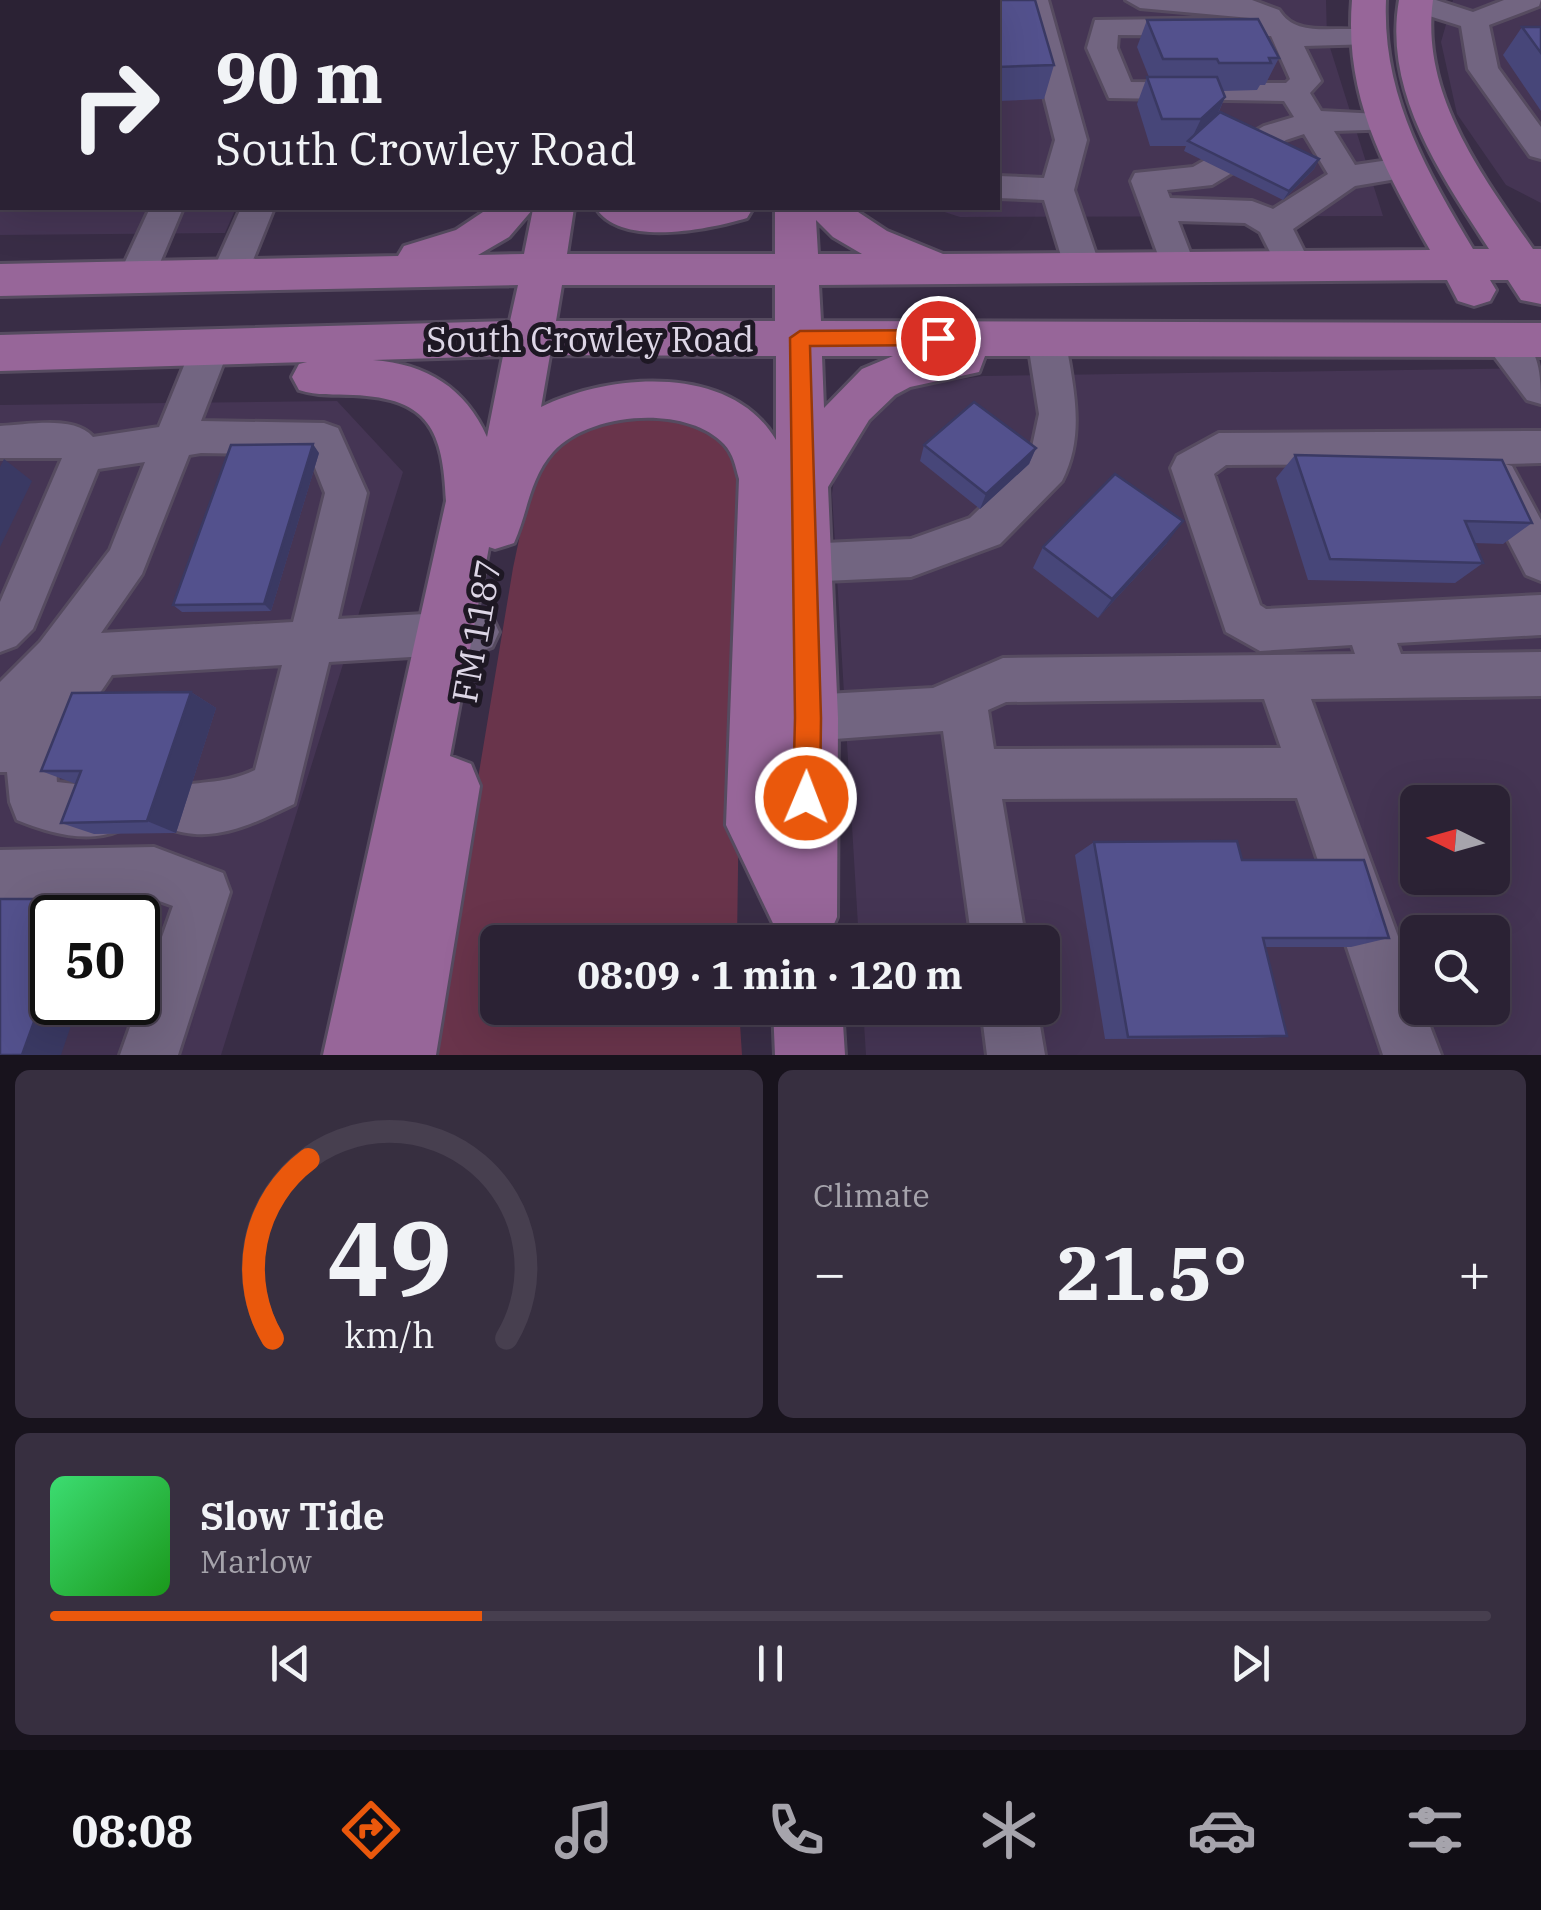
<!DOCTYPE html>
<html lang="en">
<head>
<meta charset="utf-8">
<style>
  body { margin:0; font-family:"IBM Plex Serif",serif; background:#372f40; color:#f1f3f6; height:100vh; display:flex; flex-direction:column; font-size:38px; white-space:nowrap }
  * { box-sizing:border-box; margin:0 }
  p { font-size:32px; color:#a6a4ac }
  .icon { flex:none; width:55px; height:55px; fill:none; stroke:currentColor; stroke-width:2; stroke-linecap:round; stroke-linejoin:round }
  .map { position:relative; height:1055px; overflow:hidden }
  .details { display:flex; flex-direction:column; gap:15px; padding:15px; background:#18131d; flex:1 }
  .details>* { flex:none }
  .guide { position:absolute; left:0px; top:0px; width:1000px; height:210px; box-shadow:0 10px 40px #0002,0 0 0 2px #473f4f; background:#2b2234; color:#f1f3f6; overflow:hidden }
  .needle { width:65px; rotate:275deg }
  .controls { position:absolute; left:1400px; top:785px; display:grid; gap:20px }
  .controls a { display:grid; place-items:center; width:110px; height:110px; border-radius:15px; background:#2b2234; box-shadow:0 10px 40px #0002,0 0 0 2px #473f4f; font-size:50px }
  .speed { position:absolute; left:30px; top:895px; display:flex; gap:20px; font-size:50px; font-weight:700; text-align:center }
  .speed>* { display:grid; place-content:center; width:130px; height:130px; border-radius:50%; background:#2b2234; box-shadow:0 10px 40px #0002,0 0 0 2px #473f4f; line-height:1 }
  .speed .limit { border:5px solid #111; border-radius:15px; background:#fff; color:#111 }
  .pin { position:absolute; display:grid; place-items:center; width:85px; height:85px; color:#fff; margin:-42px; border:5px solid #fff; border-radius:50%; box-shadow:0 2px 10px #0007 }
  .me { position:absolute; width:110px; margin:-55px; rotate:1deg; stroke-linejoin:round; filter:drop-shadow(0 0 8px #0008) }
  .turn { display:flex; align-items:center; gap:35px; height:210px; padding:0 50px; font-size:45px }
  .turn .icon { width:130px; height:130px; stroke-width:2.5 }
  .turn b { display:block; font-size:70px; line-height:85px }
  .big { font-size:75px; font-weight:700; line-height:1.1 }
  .details .widget { flex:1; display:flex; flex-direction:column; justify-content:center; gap:15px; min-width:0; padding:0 35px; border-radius:15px; background:#372f40 }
  .details .dial { align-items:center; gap:0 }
  .dial svg { height:260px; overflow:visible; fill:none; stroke:#473f4f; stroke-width:7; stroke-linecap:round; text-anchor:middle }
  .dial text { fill:#f1f3f6; stroke:none }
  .song { display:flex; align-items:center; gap:30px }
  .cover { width:120px; height:120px; border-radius:15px; background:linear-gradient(135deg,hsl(140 70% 55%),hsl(120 70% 35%)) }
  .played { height:10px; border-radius:5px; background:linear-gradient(90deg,#ea580c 30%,#473f4f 30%) }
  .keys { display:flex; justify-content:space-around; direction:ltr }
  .heat { display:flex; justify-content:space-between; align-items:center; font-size:55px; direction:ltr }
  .details .tiles { flex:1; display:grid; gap:15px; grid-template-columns:1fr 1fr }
  .widget:last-child { grid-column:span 2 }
  .trip { position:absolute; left:480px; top:925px; width:580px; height:100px; border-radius:15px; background:#2b2234; box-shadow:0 10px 40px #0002,0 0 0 2px #473f4f; font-weight:700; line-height:100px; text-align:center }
  .tab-bar { display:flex; height:160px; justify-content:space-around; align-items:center; background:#110e15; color:#a6a4ac }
  .tab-bar .icon { width:70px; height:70px }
  .tab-bar .current { color:#ea580c }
  .tab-bar b { font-size:45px; color:#f1f3f6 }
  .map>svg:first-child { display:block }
  .built { fill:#453554; fill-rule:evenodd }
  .green { fill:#69344b }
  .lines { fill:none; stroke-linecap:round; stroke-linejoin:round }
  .minor-casing { stroke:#564b60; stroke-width:6 }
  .major-casing { stroke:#564b60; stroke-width:6 }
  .minor { fill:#726581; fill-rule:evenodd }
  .major { fill:#976699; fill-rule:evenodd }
  .wall { fill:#474679 }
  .shaded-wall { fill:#3a3963 }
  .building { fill:#53518d; stroke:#3a3963; stroke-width:2.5 }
  .route { fill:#ea580c; stroke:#983908; stroke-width:2.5 }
  .labels { text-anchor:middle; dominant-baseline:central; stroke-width:10; stroke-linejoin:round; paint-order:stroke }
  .street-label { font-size:35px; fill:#ddd6e6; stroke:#1e1824 }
</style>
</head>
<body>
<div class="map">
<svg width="1541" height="1055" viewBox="0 0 1541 1055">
  <rect width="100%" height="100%" fill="#392d46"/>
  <path class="built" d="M0 0H324L2 2V208H236L225 233 0 235Z
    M831 0H1326L1327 38 1383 216 960 217 932 208H998V2Z
    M1453 0H1541V203L1506 185 1457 114 1441 42Z
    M1541 368V1055H866L863 1008H1042V942H859L832 494 836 465 881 397 910 387 983 376ZM1418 802H1492V878H1418ZM1418 932H1492V1008H1418Z
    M337 401 403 472 221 1055H0V405ZM52 918H138V1002H52Z"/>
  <path class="green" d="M625 418C661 418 713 415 733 453 739 464 741 480 744 492L738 493 737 507 743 508 737 942H498V1008H739L742 1055H432L513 568 535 464 576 427Z"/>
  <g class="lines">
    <defs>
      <path id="minor" d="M462 0H490V2H462Z
        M855 0H883V2H855Z
        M1020 0H1048L1087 140 1074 190 1101 269 1095 278 1083 282 1071 278 1065 269 1044 200 998 198V176L1044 178 1055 140Z
        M1126 0H1252L1279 10C1298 41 1340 23 1374 32L1378 38 1374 44 1304 46 1321 81 1310 93 1321 111 1398 115 1403 122 1398 129 1334 131 1355 165 1409 157 1420 161 1425 168 1420 175 1355 186 1293 229 1312 267 1306 276 1294 279 1282 276 1260 232 1245 223 1178 221 1196 268 1190 277 1178 280 1166 277 1131 181 1135 173 1193 167 1264 126 1294 117 1284 101 1109 98 1087 48 1095 20 1250 18 1140 8ZM1118 35 1271 36 1290 79 1286 83 1131 82 1117 48ZM1304 134 1328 174 1273 209 1252 201 1170 198 1167 190 1212 185 1286 140Z
        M1402 0H1436L1473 12 1504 0H1541L1539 6 1489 25 1498 68 1541 127V159L1530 156 1468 69 1461 26 1404 8Z
        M0 136H2V156H0Z
        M0 182H2V204H0Z
        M150 208H183L154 277 149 286 136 290 123 286 118 277Z
        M241 208H274L247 275 242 284 229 288 216 284 211 275Z
        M1046 323 1059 327 1065 337C1073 386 1086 434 1062 481L1000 544 911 577 803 582 788 576 781 563 788 550 803 544 911 539 970 518 1029 461 1039 414 1027 337 1033 327Z
        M1501 326C1539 338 1541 370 1541 404L1527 400 1482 340 1488 330Z
        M211 332 224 336 230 346 201 421 324 423 338 428 367 493 338 619 476 611 492 617 499 632 492 647 476 653 329 662 294 804C252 824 212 846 165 827L158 809 165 791C198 778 219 787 255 770L282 665 112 675C95 702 53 751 57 782L102 787 120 794 127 812 120 830C87 844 49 833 17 820L10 802 7 772H0V682L40 642 110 550 145 462 98 469 33 629 16 646 0 652V602L62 458H0V426C27 425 74 415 93 437L159 427 192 346 198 336ZM201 453 310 455 325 493 293 622 101 633 142 574 189 455Z
        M1541 431V463L1505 464 1512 466 1541 520V581L1526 575 1476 478 1482 466 1489 464 1226 465 1214 474 1260 605 1266 609 1541 595V635L1397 643 1401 654 1541 652V696L1311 699 1418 991V1008H1423L1441 1055H1383L1297 798 1002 799 1026 942H972L943 731 808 741 791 734 784 718 791 702 808 695 933 688 1003 658 1355 654 1352 645 1260 651 1226 632 1171 468 1177 456 1219 433ZM1264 699 1281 748 994 749 988 710 1006 702Z
        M154 847 223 873 230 892 178 1055H120L173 906 154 899 0 902V850Z
        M981 1008H1037L1045 1055H987Z"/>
      <path id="major" d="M576 0H610V2H576Z
        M755 0H790L791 2H757Z
        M1352 0H1386C1382 95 1426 170 1473 249H1489C1441 175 1383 92 1399 0H1433C1420 94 1482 175 1533 249H1541V304L1521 300 1508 280H1490L1496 290 1490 301 1474 306 1458 301 1447 280 819 285 821 321 1541 323V357L985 356 979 372 910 387 895 395 869 420 828 487 838 718 837 917 827 940 822 942 781 940 726 825 739 479C735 465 734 455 724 444 686 404 589 412 553 452 529 479 528 512 514 543L495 549 489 547 450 756 471 764 480 786 436 1055H323L446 501C443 431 430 398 353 395 334 394 318 396 299 390L292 377 299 364 307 362 0 371V335L510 321 518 285 0 296V264L398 256 404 246 456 230 489 208H574L567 254H775V208H852L887 231 943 254 1430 250C1384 168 1344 97 1352 0ZM533 209 524 254 478 255 509 237ZM816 220 833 237 862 254H818ZM562 285H775V321H556ZM550 355 776 356V440C731 363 610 373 541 407ZM503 356 487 437C465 388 427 364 373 360ZM822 356H893L862 369 824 408Z
        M596 208H753L747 218C710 229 621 248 596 208Z
        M773 1008H842L845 1055H775Z"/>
    </defs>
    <use href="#minor" class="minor-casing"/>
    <use href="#major" class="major-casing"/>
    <use href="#minor" class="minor"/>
    <use href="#major" class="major"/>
  </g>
  <path class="wall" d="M0 0H251L250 2H2V106H0Z
    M303 0H459L460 2H302Z
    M907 0H1035L1054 65 1044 99 998 101V2H907Z
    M1147 20 1279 58 1265 85H1260L1257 90 1223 91 1225 97 1218 114 1319 159 1314 169 1283 200 1184 151 1186 146H1150L1137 104 1147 77H1149L1137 47Z
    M1522 27H1541V111L1503 55Z
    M924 445 1036 448 1029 464 980 509 920 461Z
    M319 453 271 611 182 612 173 605Z
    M1295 455 1532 523 1503 544 1474 543 1483 563 1455 583 1308 580 1276 478Z
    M1167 543 1098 618 1033 568 1043 547Z
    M191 692 216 708 176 833 94 834 61 823 76 784 41 771Z
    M1094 842 1242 860 1389 938 1351 947H1265L1287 1036 1254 1038 1105 1039 1075 855Z"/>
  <path class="shaded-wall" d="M215 0H251L250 2H214Z
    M1225 97 1213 124 1190 142 1201 119Z
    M1319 159 1314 169 1283 200 1289 191Z
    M313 444 319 453 271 611 264 604Z
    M1036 448 1029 464 980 509 986 494Z
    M4 459 32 481 0 547V467Z
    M1183 521 1167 543 1098 618 1112 599Z
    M191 692 216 708 176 833 147 821Z
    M80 899 113 907 109 918H73Z
    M52 972V1002H79L61 1055H22Z"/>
  <path class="building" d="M1 0H215L214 2H2V72H0Z
    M303 0H426V2H302Z
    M917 0H1035L1054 65 998 67V2H917Z
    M1258 19 1279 58H1269L1271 63H1219L1217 59H1163L1147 20Z
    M1522 27H1541V53Z
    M1147 77H1217L1225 97 1201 119H1162Z
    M1220 112 1319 159 1289 191 1188 141Z
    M974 402 1036 448 986 494 924 445Z
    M313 444 264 604 173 605 231 445Z
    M1295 455 1502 460 1532 523 1465 521 1483 563 1330 559Z
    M1115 474 1183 521 1112 599 1043 547Z
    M191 692 147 821 61 823 81 771H41L72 693Z
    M1237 841 1242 860H1364L1389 938H1263L1287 1036 1128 1037 1094 842Z
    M0 899H80L73 918H52V972L22 1055H0Z"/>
  <path class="route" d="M938 330 948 338 938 345 810 346 821 718 820 798 816 807 806 811 797 807 793 798 795 718 790 338 800 331Z"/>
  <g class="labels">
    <g class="street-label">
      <text x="590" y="339">South Crowley Road</text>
      <text transform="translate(476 631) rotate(-80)">FM 1187</text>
    </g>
  </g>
</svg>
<div class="controls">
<a><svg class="needle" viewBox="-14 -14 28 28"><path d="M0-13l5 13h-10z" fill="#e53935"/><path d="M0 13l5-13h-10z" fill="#a6a4ac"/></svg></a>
<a><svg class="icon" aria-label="search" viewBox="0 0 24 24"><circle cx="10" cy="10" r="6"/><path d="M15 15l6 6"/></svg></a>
</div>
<div class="speed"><div class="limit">50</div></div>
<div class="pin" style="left:938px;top:338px;background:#d93025"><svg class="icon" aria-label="arrive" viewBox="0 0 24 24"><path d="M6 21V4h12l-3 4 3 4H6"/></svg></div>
<svg class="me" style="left:806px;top:798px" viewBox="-20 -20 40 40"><circle r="17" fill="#ea580c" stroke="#fff" stroke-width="3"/><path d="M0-11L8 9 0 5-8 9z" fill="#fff"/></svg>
<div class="trip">08:09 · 1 min · 120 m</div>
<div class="guide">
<div class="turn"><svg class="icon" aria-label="right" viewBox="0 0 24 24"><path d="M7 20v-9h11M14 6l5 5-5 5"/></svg><div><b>90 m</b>South Crowley Road</div></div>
</div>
</div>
<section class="details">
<div class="tiles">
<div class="widget dial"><svg viewBox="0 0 100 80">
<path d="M14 69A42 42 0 1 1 86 69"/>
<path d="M14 69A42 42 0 0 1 25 14" stroke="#ea580c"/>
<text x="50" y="56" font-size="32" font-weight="700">49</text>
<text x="50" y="72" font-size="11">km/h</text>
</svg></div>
<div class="widget"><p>Climate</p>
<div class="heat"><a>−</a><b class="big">21.5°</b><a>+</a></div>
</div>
<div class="widget">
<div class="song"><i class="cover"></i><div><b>Slow Tide</b><p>Marlow</p></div></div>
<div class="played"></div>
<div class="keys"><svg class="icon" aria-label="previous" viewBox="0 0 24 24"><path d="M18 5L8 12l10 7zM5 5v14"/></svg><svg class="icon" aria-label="pause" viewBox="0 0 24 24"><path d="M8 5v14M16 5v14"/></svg><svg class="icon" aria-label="next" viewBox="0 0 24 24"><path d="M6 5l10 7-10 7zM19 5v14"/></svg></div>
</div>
</div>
</section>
<nav class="tab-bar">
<b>08:08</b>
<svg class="icon current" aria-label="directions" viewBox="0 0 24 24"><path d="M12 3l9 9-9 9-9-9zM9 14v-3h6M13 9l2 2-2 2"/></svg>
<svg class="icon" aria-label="music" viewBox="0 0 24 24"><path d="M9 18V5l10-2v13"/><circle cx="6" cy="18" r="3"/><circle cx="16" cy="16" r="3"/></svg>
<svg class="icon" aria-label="phone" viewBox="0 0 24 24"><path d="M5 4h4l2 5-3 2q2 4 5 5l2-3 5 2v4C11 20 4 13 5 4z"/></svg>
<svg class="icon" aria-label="climate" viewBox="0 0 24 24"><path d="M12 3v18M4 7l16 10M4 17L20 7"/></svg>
<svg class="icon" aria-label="car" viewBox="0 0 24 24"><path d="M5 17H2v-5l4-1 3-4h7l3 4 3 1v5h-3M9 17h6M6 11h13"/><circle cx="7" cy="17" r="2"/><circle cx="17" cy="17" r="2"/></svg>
<svg class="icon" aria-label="filters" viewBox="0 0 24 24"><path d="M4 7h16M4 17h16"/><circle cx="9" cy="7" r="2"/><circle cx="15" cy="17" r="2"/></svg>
</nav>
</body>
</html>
